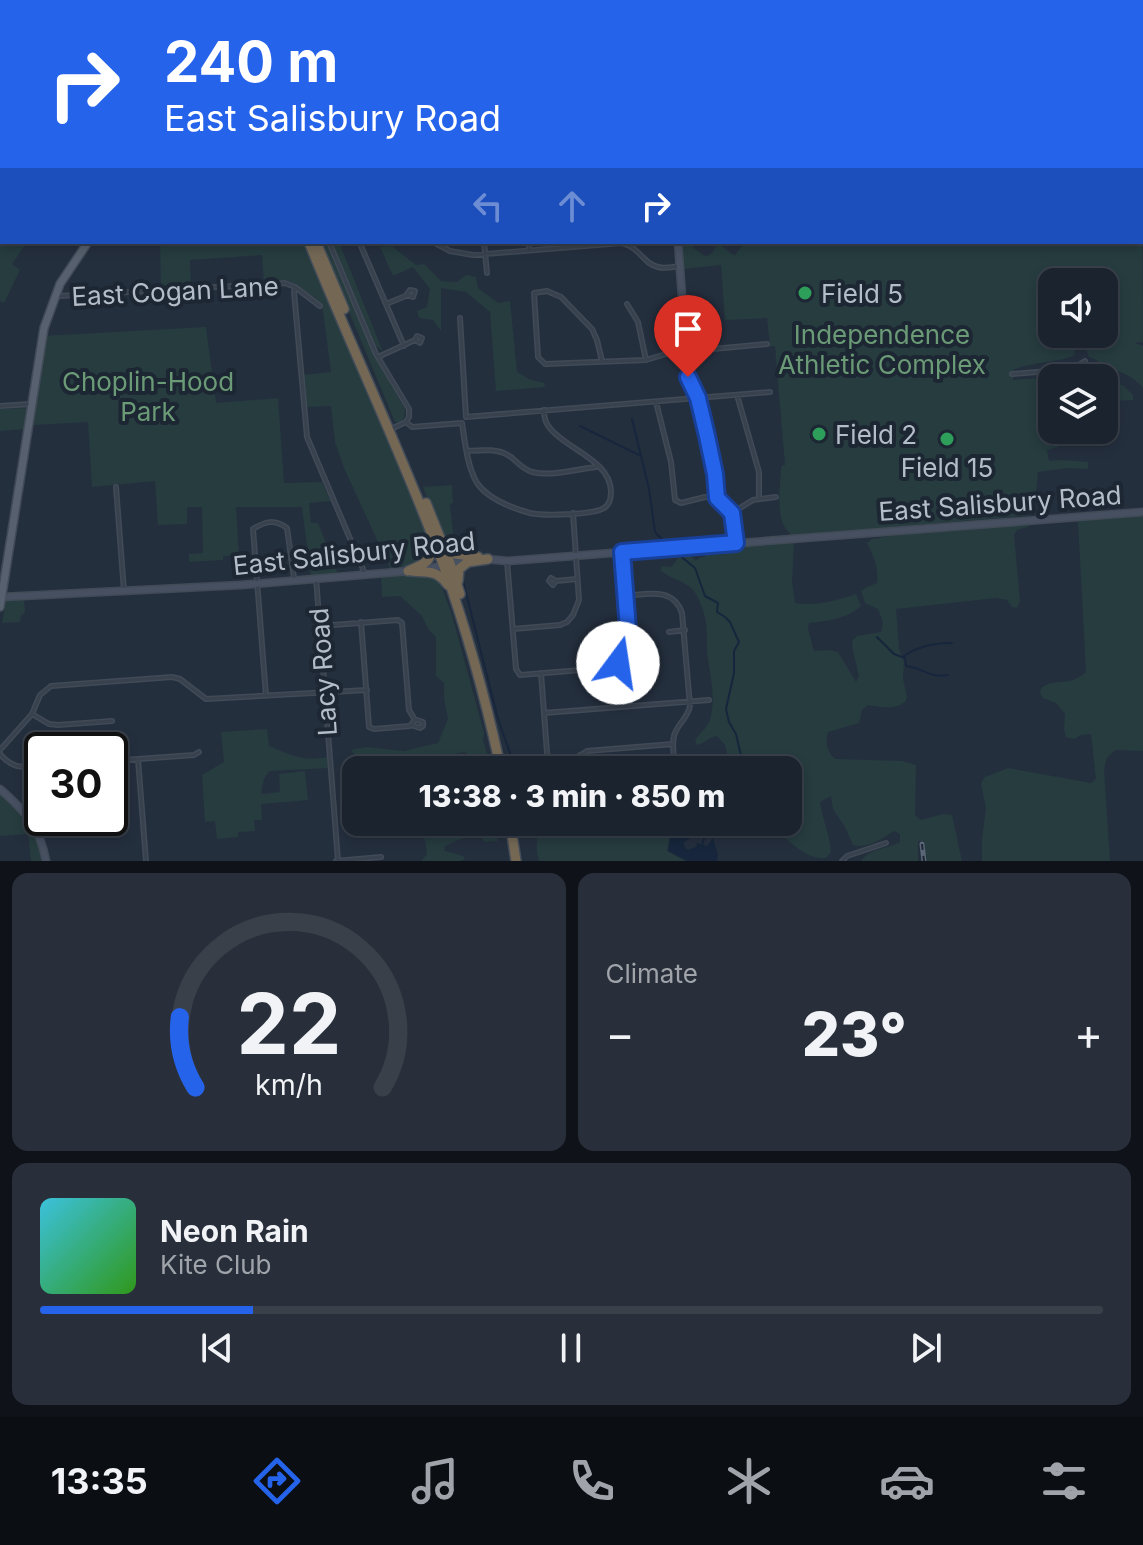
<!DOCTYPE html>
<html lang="en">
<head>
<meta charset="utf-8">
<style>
  body { margin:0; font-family:Inter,sans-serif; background:#282f3a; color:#f1f3f6; height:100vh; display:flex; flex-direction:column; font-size:30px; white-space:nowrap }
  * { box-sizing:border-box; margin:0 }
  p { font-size:26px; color:#a0a4aa }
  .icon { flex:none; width:44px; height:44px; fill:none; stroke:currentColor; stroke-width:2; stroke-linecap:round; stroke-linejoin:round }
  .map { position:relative; height:861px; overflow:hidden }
  .sheet { display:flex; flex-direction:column; gap:12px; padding:12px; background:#0f1319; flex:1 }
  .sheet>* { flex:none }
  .hud { position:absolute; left:0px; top:0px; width:1144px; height:244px; box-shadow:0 4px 12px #0003,0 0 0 2px #39404a; background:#2563eb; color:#fff; overflow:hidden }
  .tools { position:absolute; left:1038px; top:268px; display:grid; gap:16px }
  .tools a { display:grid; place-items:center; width:80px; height:80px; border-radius:16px; background:#1b232e; box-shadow:0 4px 12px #0003,0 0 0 2px #39404a; font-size:40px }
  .speed { position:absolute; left:24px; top:732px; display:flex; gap:16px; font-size:40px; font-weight:700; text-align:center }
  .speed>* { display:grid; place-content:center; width:104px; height:104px; border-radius:50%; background:#1b232e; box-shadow:0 4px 12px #0003,0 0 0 2px #39404a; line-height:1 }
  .speed .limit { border:4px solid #111; border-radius:12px; background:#fff; color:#111 }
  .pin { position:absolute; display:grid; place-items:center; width:68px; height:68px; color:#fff; margin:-82px -34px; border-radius:50% 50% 50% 0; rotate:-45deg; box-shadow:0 0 8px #0007 }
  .pin .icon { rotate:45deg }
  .me { position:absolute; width:88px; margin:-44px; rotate:14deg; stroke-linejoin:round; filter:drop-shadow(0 0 6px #0008) }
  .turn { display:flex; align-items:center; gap:28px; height:168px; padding:0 32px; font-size:36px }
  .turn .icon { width:104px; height:104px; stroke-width:2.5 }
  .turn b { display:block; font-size:56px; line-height:68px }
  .lanes { display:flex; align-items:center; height:76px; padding:0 32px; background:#0003; justify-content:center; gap:40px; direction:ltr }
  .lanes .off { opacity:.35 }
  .big { font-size:60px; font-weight:800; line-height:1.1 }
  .sheet .widget { flex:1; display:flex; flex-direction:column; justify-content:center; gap:12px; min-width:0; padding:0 28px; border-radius:16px; background:#282f3a }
  .sheet .dial { align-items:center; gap:0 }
  .dial svg { height:208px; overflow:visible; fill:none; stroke:#39404a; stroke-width:7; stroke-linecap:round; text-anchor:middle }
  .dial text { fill:#f1f3f6; stroke:none }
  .song { display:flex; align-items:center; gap:24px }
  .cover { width:96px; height:96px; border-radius:12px; background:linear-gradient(135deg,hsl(190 70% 55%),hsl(110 70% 35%)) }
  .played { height:8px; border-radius:4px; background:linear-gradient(90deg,#2563eb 20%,#39404a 20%) }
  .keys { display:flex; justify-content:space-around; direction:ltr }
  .heat { display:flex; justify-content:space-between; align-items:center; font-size:44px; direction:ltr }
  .sheet .tiles { flex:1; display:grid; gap:12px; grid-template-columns:1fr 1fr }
  .widget:last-child { grid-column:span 2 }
  .trip { position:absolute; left:342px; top:756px; width:460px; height:80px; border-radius:16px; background:#1b232e; box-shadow:0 4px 12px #0003,0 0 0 2px #39404a; font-weight:800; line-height:80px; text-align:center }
  .dock { display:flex; height:128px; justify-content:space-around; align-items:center; background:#0b0e12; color:#a0a4aa }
  .dock .icon { width:56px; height:56px }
  .dock .on { color:#2563eb }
  .dock b { font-size:36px; color:#f1f3f6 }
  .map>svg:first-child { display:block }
  .green { fill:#263c3f; fill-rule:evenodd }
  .water { fill:#17263c }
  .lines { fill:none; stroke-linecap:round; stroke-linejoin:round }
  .stream { stroke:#17263c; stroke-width:2 }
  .street-casing { stroke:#414a57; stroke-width:6 }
  .secondary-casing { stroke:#414a57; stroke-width:9 }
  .primary-casing { stroke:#414a57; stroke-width:10 }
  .highway-casing { stroke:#434c59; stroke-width:12 }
  .street { stroke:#38414e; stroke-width:3 }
  .secondary { stroke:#465061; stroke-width:6 }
  .primary { stroke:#56606e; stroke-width:7 }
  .highway { stroke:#746855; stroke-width:9 }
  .rail-casing { stroke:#5a6575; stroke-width:5 }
  .rail { stroke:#1d2633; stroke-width:2; stroke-dasharray:6; stroke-linecap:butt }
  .route-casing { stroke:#184099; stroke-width:20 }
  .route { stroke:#2563eb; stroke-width:14 }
  .leisure-dot { fill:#2e9e5b; stroke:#1d2633; stroke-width:3 }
  .labels { text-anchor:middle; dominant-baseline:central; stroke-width:8; stroke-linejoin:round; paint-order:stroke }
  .street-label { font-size:26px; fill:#b4bcc9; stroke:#1d2633 }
  .poi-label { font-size:26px; fill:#b4bcc9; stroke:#1d2633; text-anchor:start }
  .park-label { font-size:26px; fill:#6b9a76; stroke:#1d2633 }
</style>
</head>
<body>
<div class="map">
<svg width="1143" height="861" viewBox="0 0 1143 861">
  <rect width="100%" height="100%" fill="#242f3e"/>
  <path class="green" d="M0 111H2V242H27L12 264 20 270 4 303 0 301Z
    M1142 123 1143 342 1135 343 1143 346V388C1130 374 1125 374 1107 367 1099 364 1098 359 1089 357L1086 349 1074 350 1075 353 1073 356C1054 363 1032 362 1013 370V380L1095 374 1124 386 1133 395V400L1112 401 1108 405 1110 423 1104 425V378H1052V430H1055L1058 447 1047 450 1049 461 1061 460 1088 462V469L1068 468 1038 472 1035 504 1031 515 790 536V533C775 523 780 486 781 469L782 465H785L775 346H770L767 318 725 320 721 265 683 269 681 243 686 242 705 256C713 255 715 249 717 242L732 254 735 255 745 242H1142ZM1052 282H1104V334H1052Z
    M160 242H303C335 313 366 385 396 457 406 481 430 531 429 556L415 565 390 568 344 468 335 442 331 406 306 407 303 375 331 372 323 311 319 301 292 282 286 280 264 282 262 255 190 260 191 287 161 289Z
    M320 242H327L375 357 405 409 404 418 400 422H395Z
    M331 242H341V247L383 352 376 346Z
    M392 246 416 265 424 264 441 281 457 282 466 275 476 277 478 288 498 303 510 301 517 372 531 380 544 383 545 387 496 391 490 312 466 292 441 288V331L433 320 419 318 417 311 427 307 430 289 413 267 393 276 380 247Z
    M206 327 216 403 278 398 284 483 322 482 331 501 309 503 311 523H318L338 574 311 576 302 507H236L239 555 223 556V560L189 562V554L203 553 202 507H187V524L158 525 155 481 92 487 88 422 33 425 42 336Z
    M25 408 27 410 24 429 0 431V409Z
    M452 485 453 503 450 504 455 551 445 542 423 487Z
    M1143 516V751L1115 750 1107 758 1104 769 1110 861H982V839L986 808 981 783 985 777 1008 768 1091 783 1096 779 1091 734 1081 735 1074 739 1066 737 1064 729 1065 714 1056 703 1043 698 1040 693 1041 688C1057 677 1068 688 1086 672L1078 521Z
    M1029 521 1030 526 1017 530 1014 535 1020 601 1017 608 1012 607 1007 600 996 598 896 609 899 649 904 662 903 679 907 697 905 702C894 710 881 707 868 705L862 710 859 723 828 732C825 743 827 751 835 759L902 761 916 765 915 815 921 820 943 814 952 815 962 861H927L924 841H918V861H861C870 848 887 849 900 842V834L894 831C881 839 868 849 853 845L845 827 833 809 831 796 820 802C822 819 830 834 831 852L826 858C805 861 783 835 767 822H788V770H723L729 763 725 745 717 736C709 737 705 743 697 745L695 741C700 731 709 728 711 716 715 699 711 677 708 660 706 648 708 635 706 623 705 614 700 601 696 594 687 580 671 580 660 570L662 566 671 567 680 556 690 555 696 561 701 557H705L704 549 794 542 792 582 795 603C816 606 836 601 856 594L861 606C847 619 827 621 809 623L808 629 814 651 828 650 838 652 856 682 859 676 853 651 852 641 857 636 881 632 883 622 878 609 865 603 861 591 867 587 877 583C879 568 874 557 867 543L872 539 937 529Z
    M430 574 438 577 452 615 484 733 483 740 489 761 487 765 464 752 412 763 364 766 351 750 367 747 404 751 438 743 448 719 444 698V683L436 676V637L429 630 422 616 400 596 382 597 381 575Z
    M24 599 25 612 21 616 20 622 2 623 6 601Z
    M267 729 269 746C291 755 303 762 327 757L328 768 270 771C264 776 261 786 262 794L280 792 279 774 305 771 308 800 261 804 262 820H254L255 831 238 832V837L217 839 215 821 205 822 202 775 224 762 221 732Z
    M0 793C21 812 38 832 42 861H31L28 834 0 836Z
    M411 822H494L498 841 484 842 481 836C469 834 455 841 444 847L445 851 463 856 465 859 461 861H421L427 854 425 840Z
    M536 822H673L667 851 686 861H539C535 849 538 835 536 822Z"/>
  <path class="water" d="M678 822H691L697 827 696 829 690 833 692 837 683 843 687 850 696 847 697 843 707 846 713 838 718 855 717 861H687L668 851 670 838Z"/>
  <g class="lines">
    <path class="stream" d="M632 419 641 456
      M580 426 641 456 649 489 655 532 665 543
      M678 554 695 568 705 596 718 603 717 612 725 617 730 622 739 642 734 651V673L726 709 729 722 736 734 742 760 735 770
      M463 581 498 719 516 770
      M877 637 894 654 905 658 906 666C925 668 926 678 948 675
      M903 657C918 645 937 643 952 643
      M702 845 705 835 724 828 726 822"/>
    <defs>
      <path id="street" d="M182 0V2
        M239 0 242 2
        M491 0V2
        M724 0 726 2
        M1007 0 1013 2
        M1102 0 1104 2
        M300 2H301
        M784 2 787 0
        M845 2 847 0
        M888 2V0
        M1122 2 1124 0
        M1142 42H1143
        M0 71H2
        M329 242 376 354 409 409V417L406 422
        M361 242V246L404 346
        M433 242 450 251 473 255 622 243C641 248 642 263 658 267 665 269 672 267 679 266
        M484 242 487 273
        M529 242V250
        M295 287 294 292 307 437 365 574
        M410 290 415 291 413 297 407 294Z
        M59 296 285 283 295 287 320 306
        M386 304 408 295
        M627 304 638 322 646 360
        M460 318 466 417
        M417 336 422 338 420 343 415 340Z
        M378 357 415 340
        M602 361 597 340 592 329 561 297 547 291 534 293 538 357 545 364 646 360 669 353 767 344
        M1012 374 1073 369 1085 361
        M737 395 759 472V498
        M656 402 671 462 675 500 681 503 705 497 717 498
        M0 406 31 404
        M466 417 770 392
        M462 423C465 442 467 466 477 483 488 499 512 508 530 513 543 516 593 515 604 508 609 505 611 498 611 492 611 460 565 449 549 427 545 422 544 416 544 410
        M393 428 406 422 412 427 462 423
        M467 451C481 450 499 448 511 457 518 463 523 469 532 472 551 477 577 469 596 467
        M116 487 124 591
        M732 513 753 500 776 497
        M507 561 516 669 520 675 606 668C620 664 627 656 629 642L623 553
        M316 578 338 861
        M556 581 553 585 549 581 551 578 556 581 577 579
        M626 596C648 594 673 587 682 613L690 706C688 718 677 724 674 736 671 747 676 759 673 770
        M320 626 398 620 402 623 409 710 415 720 410 726 374 729 369 727 361 622
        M513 629 560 625 567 622 573 615 579 600 573 513
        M669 632 685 630
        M625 655 643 664
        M541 673 547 753 550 761 559 770
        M266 696 253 529C266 521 274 519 287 528L294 578
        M544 713 709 700
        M32 714 49 724 58 725 112 721
        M411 725 420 728 423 726V722L414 719
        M0 750 32 714 40 695 51 686 172 677 180 679 206 699 367 690
        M0 754C14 770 22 767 42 766
        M138 759 146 861
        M110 761 194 755 199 752
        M566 770 574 759 587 751 673 744
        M336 861 381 857
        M842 861 847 856 886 843"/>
      <path id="secondary" d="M660 0V2
        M1142 105H1143
        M678 242 688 377 698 398 707 436 715 474 717 498 732 513 736 543
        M487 559 507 561 1143 512
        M424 570 468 559
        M2 597 241 585 409 571
        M0 789C25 811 40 827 46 861"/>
      <path id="primary" d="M0 607 44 328 60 284 88 242"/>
      <path id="highway" d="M193 0V2
        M209 0 210 2
        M224 0 225 2
        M332 2 337 0
        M309 242C352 350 403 455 443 564 467 631 486 700 501 770
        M316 242 344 309
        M426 503 450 563 460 594
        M444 547 455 554 478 557
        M408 571C424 564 434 562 430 542
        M412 571C429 573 436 569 448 585
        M458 581 459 569 468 562 488 559
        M510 822 516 861"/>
    </defs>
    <use href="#street" class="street-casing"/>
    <use href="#secondary" class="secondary-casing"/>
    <use href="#primary" class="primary-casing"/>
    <use href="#highway" class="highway-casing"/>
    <use href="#street" class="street"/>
    <use href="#secondary" class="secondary"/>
    <use href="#primary" class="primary"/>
    <use href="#highway" class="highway"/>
    <defs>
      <path id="rail" d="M922 844 924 861"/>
    </defs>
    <use href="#rail" class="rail-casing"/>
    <use href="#rail" class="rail"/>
  </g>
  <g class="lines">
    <defs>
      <path id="route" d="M618 663 625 655 629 642 622 552 736 543 732 513 717 498 715 474 707 436 698 398 688 377"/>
    </defs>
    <use href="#route" class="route-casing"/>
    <use href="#route" class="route"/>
  </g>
  <g class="leisure-dot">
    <circle cx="805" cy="293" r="8"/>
    <circle cx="819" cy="434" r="8"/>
    <circle cx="947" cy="439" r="8"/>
  </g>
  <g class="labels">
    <g class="street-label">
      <text transform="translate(175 291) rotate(-3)">East Cogan Lane</text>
      <text transform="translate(1000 503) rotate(-4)">East Salisbury Road</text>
      <text transform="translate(354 553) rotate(-6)">East Salisbury Road</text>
      <text transform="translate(323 672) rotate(-94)">Lacy Road</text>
    </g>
    <g class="poi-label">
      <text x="821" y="293">Field 5</text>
      <text x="835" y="434">Field 2</text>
      <text x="947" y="467" text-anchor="middle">Field 15</text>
    </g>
    <g class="park-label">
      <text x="882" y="334">Independence<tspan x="882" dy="30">Athletic Complex</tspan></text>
      <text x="148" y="381">Choplin-Hood<tspan x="148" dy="30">Park</tspan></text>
    </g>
  </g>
</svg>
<div class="tools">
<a><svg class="icon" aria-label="sound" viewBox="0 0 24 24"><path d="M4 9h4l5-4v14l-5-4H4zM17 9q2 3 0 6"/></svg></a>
<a><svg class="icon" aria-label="layers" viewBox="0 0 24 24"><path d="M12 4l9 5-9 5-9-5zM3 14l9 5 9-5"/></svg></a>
</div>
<div class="speed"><div class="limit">30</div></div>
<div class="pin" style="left:688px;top:377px;background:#d93025"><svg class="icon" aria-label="arrive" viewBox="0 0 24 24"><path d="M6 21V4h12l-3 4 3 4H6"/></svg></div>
<svg class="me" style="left:618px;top:663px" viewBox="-20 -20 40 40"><circle r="19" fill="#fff"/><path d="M0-13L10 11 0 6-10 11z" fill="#2563eb"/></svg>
<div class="trip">13:38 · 3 min · 850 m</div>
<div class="hud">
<div class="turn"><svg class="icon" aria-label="right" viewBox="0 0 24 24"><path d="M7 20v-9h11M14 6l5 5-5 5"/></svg><div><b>240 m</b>East Salisbury Road</div></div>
<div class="lanes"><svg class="icon off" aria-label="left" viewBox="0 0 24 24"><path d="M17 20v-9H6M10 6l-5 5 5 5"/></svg><svg class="icon off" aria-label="ahead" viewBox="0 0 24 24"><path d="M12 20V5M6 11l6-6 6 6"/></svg><svg class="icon" aria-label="right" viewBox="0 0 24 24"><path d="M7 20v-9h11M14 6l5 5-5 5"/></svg></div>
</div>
</div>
<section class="sheet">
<div class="tiles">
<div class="widget dial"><svg viewBox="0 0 100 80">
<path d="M14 69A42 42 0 1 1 86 69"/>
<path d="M14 69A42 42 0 0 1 8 42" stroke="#2563eb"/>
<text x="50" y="56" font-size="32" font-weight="700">22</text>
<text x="50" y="72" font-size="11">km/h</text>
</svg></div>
<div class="widget"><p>Climate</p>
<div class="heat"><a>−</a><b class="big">23°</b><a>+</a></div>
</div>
<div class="widget">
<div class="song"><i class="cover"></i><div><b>Neon Rain</b><p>Kite Club</p></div></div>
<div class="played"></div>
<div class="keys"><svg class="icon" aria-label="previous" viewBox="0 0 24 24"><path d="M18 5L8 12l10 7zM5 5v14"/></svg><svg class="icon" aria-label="pause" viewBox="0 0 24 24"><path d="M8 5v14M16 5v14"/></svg><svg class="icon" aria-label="next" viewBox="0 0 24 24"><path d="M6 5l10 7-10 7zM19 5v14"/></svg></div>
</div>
</div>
</section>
<nav class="dock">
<b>13:35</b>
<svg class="icon on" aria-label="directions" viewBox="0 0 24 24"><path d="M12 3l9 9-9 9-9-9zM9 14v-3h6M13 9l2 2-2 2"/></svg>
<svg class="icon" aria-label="music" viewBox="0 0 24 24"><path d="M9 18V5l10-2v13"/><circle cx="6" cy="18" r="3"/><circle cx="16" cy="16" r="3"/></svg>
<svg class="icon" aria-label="phone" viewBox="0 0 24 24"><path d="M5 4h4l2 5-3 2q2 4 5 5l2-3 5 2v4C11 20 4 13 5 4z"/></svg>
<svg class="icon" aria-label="climate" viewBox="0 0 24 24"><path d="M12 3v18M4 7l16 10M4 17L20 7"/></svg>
<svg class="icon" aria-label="car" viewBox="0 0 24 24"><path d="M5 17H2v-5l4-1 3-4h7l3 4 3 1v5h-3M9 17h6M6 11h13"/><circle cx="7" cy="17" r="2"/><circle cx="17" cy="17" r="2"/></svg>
<svg class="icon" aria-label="filters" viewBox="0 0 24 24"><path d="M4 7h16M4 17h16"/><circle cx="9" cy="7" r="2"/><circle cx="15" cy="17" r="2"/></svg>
</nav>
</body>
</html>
